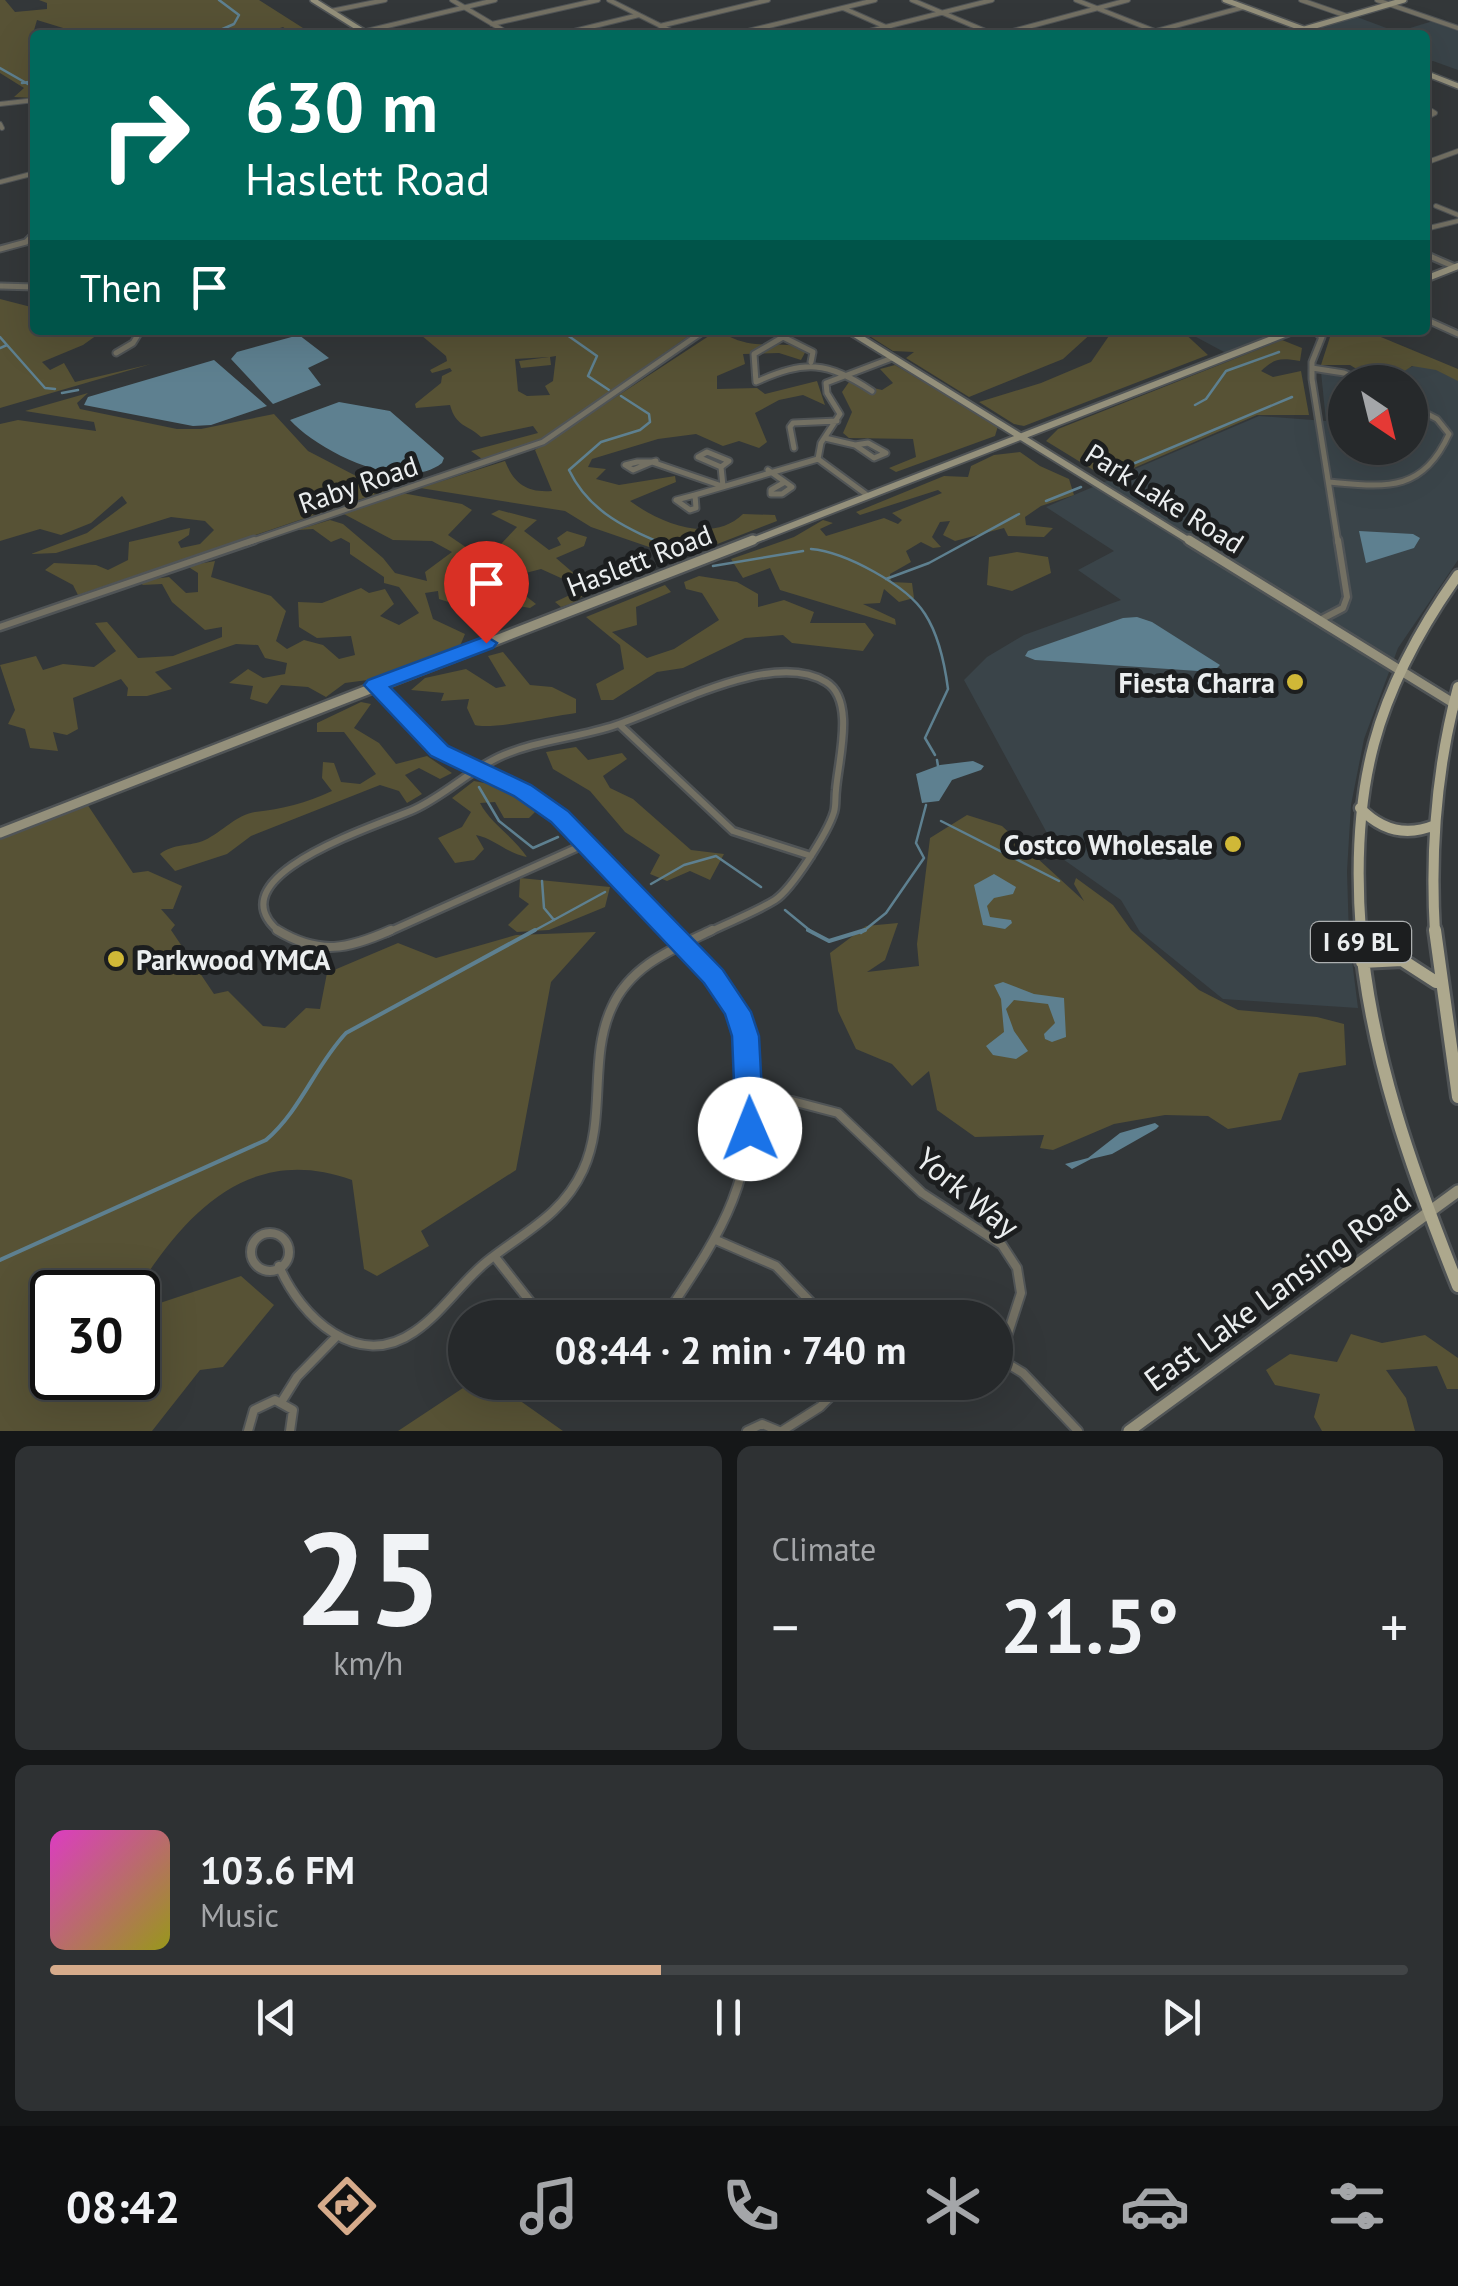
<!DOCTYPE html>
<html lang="en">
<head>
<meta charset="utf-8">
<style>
  body { margin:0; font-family:"PT Sans",sans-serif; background:#2e3133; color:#f1f3f6; height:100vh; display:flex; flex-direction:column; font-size:38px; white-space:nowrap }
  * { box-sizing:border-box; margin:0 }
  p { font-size:32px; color:#a4a6a9 }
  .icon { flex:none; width:55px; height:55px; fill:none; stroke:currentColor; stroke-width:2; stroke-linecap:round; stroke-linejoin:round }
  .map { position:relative; height:1431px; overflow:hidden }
  .details { display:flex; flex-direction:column; gap:15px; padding:15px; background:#151718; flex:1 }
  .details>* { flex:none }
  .guide { position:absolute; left:30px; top:30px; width:1400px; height:305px; border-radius:10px; box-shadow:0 10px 40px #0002,0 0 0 2px #424547; background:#00695c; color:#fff; overflow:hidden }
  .needle { width:65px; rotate:145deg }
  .fabs { position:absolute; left:1328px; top:365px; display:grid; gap:20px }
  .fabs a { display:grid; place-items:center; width:100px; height:100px; border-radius:50%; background:#26292b; box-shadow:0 10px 40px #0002,0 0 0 2px #424547; font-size:50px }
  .speed { position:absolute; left:30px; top:1270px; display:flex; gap:20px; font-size:50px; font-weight:700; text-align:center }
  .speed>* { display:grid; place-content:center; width:130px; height:130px; border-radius:50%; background:#26292b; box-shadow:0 10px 40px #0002,0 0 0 2px #424547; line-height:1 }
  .speed .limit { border:5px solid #111; border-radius:15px; background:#fff; color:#111 }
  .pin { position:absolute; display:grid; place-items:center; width:85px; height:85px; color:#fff; margin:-102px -42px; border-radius:50% 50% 50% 0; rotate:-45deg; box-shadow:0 0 10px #0007 }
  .pin .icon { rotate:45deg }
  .me { position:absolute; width:110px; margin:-55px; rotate:359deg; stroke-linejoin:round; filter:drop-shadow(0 0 8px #0008) }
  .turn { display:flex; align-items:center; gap:35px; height:210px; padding:0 50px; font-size:45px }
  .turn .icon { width:130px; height:130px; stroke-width:2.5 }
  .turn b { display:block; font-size:70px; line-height:85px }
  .then { display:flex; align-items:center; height:95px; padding:0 50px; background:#0003; gap:20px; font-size:38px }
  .big { font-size:75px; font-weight:700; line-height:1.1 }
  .details .card { flex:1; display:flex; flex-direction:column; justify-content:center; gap:15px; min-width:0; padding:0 35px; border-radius:15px; background:#2e3133 }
  .details .dial { align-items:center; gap:0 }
  .dial b { font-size:130px; line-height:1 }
  .song { display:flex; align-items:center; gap:30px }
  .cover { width:120px; height:120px; border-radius:15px; background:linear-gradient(135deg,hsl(310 70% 55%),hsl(60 70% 35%)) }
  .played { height:10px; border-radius:5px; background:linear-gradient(90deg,#d6ab8b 45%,#424547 45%) }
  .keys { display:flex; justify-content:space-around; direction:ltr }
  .heat { display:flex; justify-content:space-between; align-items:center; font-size:55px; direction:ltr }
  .details .tiles { flex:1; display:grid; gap:15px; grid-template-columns:1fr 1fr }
  .card:last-child { grid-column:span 2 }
  .trip { position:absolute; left:448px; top:1300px; width:565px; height:100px; border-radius:50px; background:#26292b; box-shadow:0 10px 40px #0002,0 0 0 2px #424547; font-weight:700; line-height:100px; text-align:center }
  .tabs { display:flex; height:160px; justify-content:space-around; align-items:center; background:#0f1011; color:#a4a6a9 }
  .tabs .icon { width:70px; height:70px }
  .tabs .current { color:#d6ab8b }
  .tabs b { font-size:45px; color:#f1f3f6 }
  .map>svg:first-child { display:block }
  .built { fill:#3a4449 }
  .green { fill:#575235; fill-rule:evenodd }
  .water { fill:#5e8090 }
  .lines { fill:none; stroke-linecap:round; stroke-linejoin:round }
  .stream-far1 { stroke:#5e8090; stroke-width:2.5 }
  .stream { stroke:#5e8090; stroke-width:4 }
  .street-far3-casing { stroke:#505456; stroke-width:6 }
  .street-far2-casing { stroke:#505456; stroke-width:9 }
  .street-far1-casing { stroke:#505456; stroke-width:11 }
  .street-casing { stroke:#505456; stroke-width:12 }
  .secondary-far3-casing { stroke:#505456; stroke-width:8 }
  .secondary-far2-casing { stroke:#505456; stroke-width:10 }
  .secondary-far1-casing { stroke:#505456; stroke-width:14 }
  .secondary-casing { stroke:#505456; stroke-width:16 }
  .primary-far1-casing { stroke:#505456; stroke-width:15 }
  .primary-casing { stroke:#505456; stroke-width:18 }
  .street-far3 { stroke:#737063; stroke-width:4 }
  .street-far2 { stroke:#737063; stroke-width:5 }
  .street-far1 { stroke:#737063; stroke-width:6 }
  .street { stroke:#737063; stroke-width:8 }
  .secondary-far3 { stroke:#94907b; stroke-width:5 }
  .secondary-far2 { stroke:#94907b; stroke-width:6 }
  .secondary-far1 { stroke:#94907b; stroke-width:9 }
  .secondary { stroke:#94907b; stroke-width:11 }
  .primary-far1 { stroke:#ada88d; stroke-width:10 }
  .primary { stroke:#ada88d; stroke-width:12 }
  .route { fill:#1a73e8; stroke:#114b97; stroke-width:2.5 }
  .poi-dot { fill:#d0b837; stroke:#1c1e1f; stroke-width:4 }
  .labels { text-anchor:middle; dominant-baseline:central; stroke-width:10; stroke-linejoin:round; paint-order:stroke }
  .shield { fill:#1c1e1f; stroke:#adb0b1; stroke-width:2.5 }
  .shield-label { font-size:25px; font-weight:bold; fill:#ebeeef }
  .street-label { font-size:28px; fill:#ebeeef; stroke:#1c1e1f }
  .poi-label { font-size:28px; font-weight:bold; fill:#ebeeef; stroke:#1c1e1f; text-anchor:end }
  .near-street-label { font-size:32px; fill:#ebeeef; stroke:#1c1e1f }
</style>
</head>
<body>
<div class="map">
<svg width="1458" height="1431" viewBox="0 0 1458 1431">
  <rect width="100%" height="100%" fill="#333739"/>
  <path class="built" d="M1357 17 1397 32 1433 21 1458 30V70L1433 61 1425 63V35H1330L1314 29Z
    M1183 330H1286L1226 353Z
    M1426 361 1458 377V560L1398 648 1364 739 1351 805 1347 871 1349 937 1358 1008 1223 999 1140 932 1121 900 1060 857 964 680 987 657 1024 635 1121 600 1078 570 1114 551 1046 507 1259 416 1326 421 1321 372 1360 382H1345V448H1410V382H1374Z"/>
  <path class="green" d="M0 0H5L15 12 47 9V3L39 0H259L314 35H294L283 27 259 35H125L120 29 108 31 109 35H86L37 20 32 37 35 98 14 97 24 88 0 73Z
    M0 299 35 308V330H104L83 345 42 362 50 370 64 363 75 382 151 364 0 408Z
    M415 330H697L543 439 482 459 471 451 538 433 533 426 481 437C467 424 456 427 450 405L416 408 415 404 441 383 442 376 452 371 450 368 432 373 430 370 447 361 446 356ZM556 356 553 381 545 386 550 395 527 396 518 391 515 359 549 357 519 361 521 368 551 365 550 357Z
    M718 330H736L728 336C758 351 776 339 807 349L801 360 779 353 743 354 745 364 717 376V389L757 388 765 394 817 381 825 405 803 395 779 400 755 413 767 442 759 448 739 441 723 446 696 434 658 439 592 459 588 467 606 469 596 479 619 485 675 476 676 482 630 501C661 524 712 544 743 514L775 515 777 521 681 558 591 527 565 511 420 488 505 461C514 484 527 493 552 491L535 450Z
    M921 330H1095L1063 359 969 397 906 358 914 352 893 351 871 337 890 331Z
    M1113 330H1181L1208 355 1024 426 1014 424 979 402 1041 383 1091 362Z
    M1325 330H1364L1458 369V381L1436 370 1412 366 1397 376 1376 381 1350 365H1321L1330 337Z
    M1282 340 1302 348 1300 361C1280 358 1275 358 1261 371L1273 377 1301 371 1309 415H1257L1108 479 1046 441 1058 429Z
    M895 365 998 426 995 436 896 472 889 468 916 457 913 439 849 438 843 433 852 412 842 392 849 382 882 390 893 383 880 369Z
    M88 393 77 403 80 409 177 429H201L274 414 308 451 385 491 78 595 73 585 45 570 54 563 96 565 108 570 128 560 129 542 190 528 189 535 178 542 181 548 200 544 214 530 205 521 171 517 56 553 31 554 87 533 127 503 122 496 91 523 61 535 40 529 0 541V424L18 420 96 431 94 422 25 411Z
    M1020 452 1040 466 1069 479 1074 495 1041 506 1025 517 1026 525 1053 528 1044 537 1008 536 1004 528 955 541 943 535 950 521 940 522 932 537 941 547 933 548 921 542 906 551 911 562 890 574 891 582 912 583 914 598 899 602 884 589 880 603 863 604 895 619 896 625 780 590 770 568 743 578 731 559 794 537 823 520 833 523 820 529 826 536 884 518 898 524 902 520 892 513 942 493 938 490 860 515 856 512 944 476 968 477 971 466 994 455Z
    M402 493 462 504 472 510 448 535 470 550 501 544 517 527 491 514 499 510 537 520 524 531 549 550 561 545 557 538 567 531 587 537 584 546 556 558 592 589 574 603 561 607 555 602 572 594V583L541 569 518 575 513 586 536 604 530 608 506 604 488 583 457 591 474 603 467 608 439 599 438 591 425 593 433 619 465 634 460 646 375 679 345 683 326 697 308 687 281 685 267 704 250 699 253 686 229 683 248 669 263 678 285 674 287 663 265 658 258 645 236 644 155 672 172 689 147 696H127L128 688 121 679 73 698 78 729 67 735 53 732 58 751 30 748 25 729 8 724 15 710 0 665 36 656 43 670 63 664 94 667 116 651 95 623 107 622 138 658 173 656 222 637V627L205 630 172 602 162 584 142 585 145 580 169 577 186 593 198 592V573L187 566 215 561 211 577 271 596 286 611 276 641 287 649 304 640 323 645 339 659 355 655 351 636 317 638 299 627 298 602 322 603 361 588 369 593 385 589 394 604 380 616 399 625 419 613 399 587 384 583V577L350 554V543L341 538 331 542 313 529 297 530 330 520 343 524 383 558 395 573 427 581 425 572 452 552 432 541 393 540 342 513Z
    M1017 552 1048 557 1051 573 1012 591 987 585 989 557Z
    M699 576 737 582 758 594V607L784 600 814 612 810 623H865L874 635 863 651 792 643 783 635 745 638 683 668 657 672 613 700H601L596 684 624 669 620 645 586 617 665 585 671 592 636 607 637 625 612 632 647 658 674 649 719 620 702 593 686 589 684 582Z
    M503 652 530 685 552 687 576 699V713C553 716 491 730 475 725L467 708 469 699 441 701 444 693 411 690 425 678 466 669 496 688 506 686 488 656Z
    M361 702 371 704 354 728 379 743 396 764 427 756 452 773 440 779 419 768 405 775 422 794 407 803 399 791 380 785 251 836 227 854 175 871 160 854C174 843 189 847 205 840 222 832 236 815 255 812 282 809 306 803 332 791L322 778 323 762 334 763 341 782 360 784 376 774 344 732H317V723Z
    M576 747 588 760 622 753 627 759 603 776 610 788 633 799 691 850 724 854 710 880 690 871 667 881 650 874 660 855 625 832 590 791 553 769 546 752Z
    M474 781 500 786 537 810 529 818H504L495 802 480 803C491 824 513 836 527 857 508 854 495 839 476 835L484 849 474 860 455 863 438 838 462 827 471 812 452 798Z
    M87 804 133 873 148 871 182 886 173 909H161L175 925 171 930 214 994 228 991 263 1026 285 1028 306 1008 320 1009 327 973 398 943 436 958 516 935 596 932 551 982 516 1170 421 1231 429 1246 377 1276 364 1269 352 1180C257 1145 193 1204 144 1279L157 1304 241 1276 274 1305 223 1367 200 1370 152 1431H0V838ZM52 1292H138V1378H52Z
    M967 815 1002 826 1084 901 1074 884 1076 878 1113 905 1131 930 1199 990 1238 1010 1317 1017 1344 1024 1346 1065 1299 1073 1281 1120 1228 1129 1208 1116 1165 1115 1114 1124 1053 1150 1040 1148 1044 1135 975 1137 937 1110 929 1071 912 1086 892 1064 856 1049 838 1011 830 953 866 926 898 923 885 960 867 972 919 966 917 944 930 838Z
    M520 878 610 887 605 907 549 930 517 932 508 925 529 904 519 897Z
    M1351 1334 1382 1343 1425 1335 1458 1358V1389H1447L1437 1366 1386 1370 1406 1398 1415 1431H1322L1314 1417 1320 1394 1275 1385 1266 1370 1290 1354 1337 1362Z
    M472 1382 495 1383 563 1431H398Z"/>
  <path class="water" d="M299 335 329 358 308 368 321 385 273 404 231 359 237 352Z
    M214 360 267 406 211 425 193 426 84 405 88 397Z
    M339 402 390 411 444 458 442 463C403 494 318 451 290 420Z
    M1359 531 1413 534 1420 538 1414 548 1366 563Z
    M1137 617 1152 622 1220 665 1213 672 1035 660 1025 656 1028 651 1123 618Z
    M973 761 984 766 981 770 952 780 939 801 922 803 916 774 940 765Z
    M994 874 1016 887 1013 894 994 898 987 906 990 917 1011 920 1012 923 1005 929 983 925 974 885Z
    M1003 982 1034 994 1064 998 1066 1037 1052 1042 1045 1039 1044 1034 1055 1023 1048 1004 1014 1000 1006 1009 1014 1031 1028 1051 1016 1059 993 1055 986 1046 1004 1032 1001 999 994 985Z
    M1155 1123 1159 1126 1156 1129 1112 1154 1091 1159 1072 1169 1065 1164 1088 1158 1120 1133Z"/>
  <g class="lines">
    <path class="stream-far1" d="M209 35 234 24 239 15 219 0
      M0 68 35 88
      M22 83 35 81
      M560 330 597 356 588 376 609 390
      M0 337 7 345 0 348
      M7 345 45 388 55 389
      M62 393 78 390
      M621 396 649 414 650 422 640 430 601 442 569 470C590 514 630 530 673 548
      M1195 405 1206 399 1226 371 1279 352
      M1104 476 1292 397
      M1046 501 1081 487
      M811 549C845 552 907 585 925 614 938 634 945 666 948 689L925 738 935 755
      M713 566 803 551
      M886 579 929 563 1019 514
      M937 760 938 766
      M479 787 499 821 533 848 558 837
      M941 821 1059 881
      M542 881 544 908 554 920
      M651 884 684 865 716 856 761 887
      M785 910 813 933
      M530 933 605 892
      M861 933 886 913 924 858 916 843 926 805"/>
    <path class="stream" d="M808 930 829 941 865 930
      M0 1260 266 1140C301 1110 315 1066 346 1033L535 930"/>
    <defs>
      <path id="street-far3" d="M452 0 511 35
        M609 0 679 35
        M912 0 995 35
        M1076 0 1165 35
        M1301 0 1347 16
        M1377 0 1458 28
        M843 8 904 35
        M331 11 385 0
        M492 24 598 0
        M660 26 768 0
        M350 35 495 0
        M558 35 639 15
        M732 35 875 0
        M854 35 992 0
        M998 35 1128 0
        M1142 35 1244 7
        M0 104 35 100
        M1425 107 1435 113 1425 118
        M0 124 2 128
        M1425 163 1458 151
        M0 182 35 173
        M1436 206 1458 215
        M1425 229 1458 221
        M29 239 35 233"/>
      <path id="street-far2" d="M0 249 26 242 32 236
        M1425 254 1455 267
        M0 286 35 287
        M1425 319 1458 334
        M1313 330 1322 337 1312 362V379L1338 543
        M116 353 133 343 141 330
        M811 362 813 352 783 337 754 354 756 382C805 360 827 361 872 391
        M1312 368 1344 373 1366 382
        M825 438 855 445
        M868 443 886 453 874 458 855 445Z
        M794 448 790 427 793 423 837 421
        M707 452 729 461 721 467 698 457Z
        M637 462H652L633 470 625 465Z
        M652 462 722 486
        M652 462 656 461
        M721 467 723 486
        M768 470 785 482
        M785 482 792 487 782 494H771V490Z
        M1329 482C1386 487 1422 493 1449 434L1437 419 1410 405
        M695 495 696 508 690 510 676 500Z
        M695 495 818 459
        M867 495 818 459 821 443 840 414 827 393 826 383 892 358
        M247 543 543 442 705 330"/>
      <path id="street-far1" d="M1320 620 1343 608 1347 597 1338 540
        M0 627 254 540
        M376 686 439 751 522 790 559 817 671 933
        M620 725 733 831 811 856
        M281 933C208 876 383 824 415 809 445 795 469 771 499 757 536 740 578 738 616 725 670 708 773 649 826 682 856 700 838 761 836 790 835 797 836 806 834 812 828 832 792 889 775 900 754 913 729 922 707 933
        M386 933 585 844"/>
      <path id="street" d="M277 930C320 956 348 949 391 930
        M751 1102 792 1101 838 1113 922 1193 1002 1245 1017 1268 1021 1293 1000 1358
        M251 1252a19 19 0 1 1 38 0a19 19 0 1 1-38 0Z
        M716 1240 776 1266 826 1318
        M495 1257 543 1318
        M279 1266C301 1318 358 1371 414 1332 442 1313 460 1284 485 1263 522 1233 562 1216 583 1170 607 1118 588 1058 612 1007 631 965 673 949 712 930
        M664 1318C722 1231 757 1182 749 1072 747 1052 747 1030 738 1012 722 980 693 955 669 930
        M995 1356 1023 1373 1078 1431
        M282 1401 297 1377 335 1338
        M248 1431 254 1410 275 1400 293 1410 290 1431
        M747 1431 762 1424 779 1431
        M782 1431 820 1407 845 1382"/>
      <path id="secondary-far3" d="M313 0 369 35
        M1225 0 1320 35
        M1284 35 1404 0
        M1425 73 1458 86"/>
      <path id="secondary-far2" d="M1425 279 1458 266
        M848 330 1193 543
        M747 543 1295 330"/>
      <path id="secondary-far1" d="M1189 540 1458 706
        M0 833 753 540"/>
      <path id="secondary" d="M1129 1431 1458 1191"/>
      <path id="primary-far1" d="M1360 808C1381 830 1406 837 1435 825
        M1361 933C1350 788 1374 693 1458 575
        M1435 933C1430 848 1436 769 1458 687"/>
      <path id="primary" d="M1360 930C1370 1054 1412 1171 1458 1286
        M1435 930 1458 1097
        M1362 962 1402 960 1436 982"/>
    </defs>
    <use href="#street-far3" class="street-far3-casing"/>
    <use href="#street-far2" class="street-far2-casing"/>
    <use href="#street-far1" class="street-far1-casing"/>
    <use href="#street" class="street-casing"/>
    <use href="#secondary-far3" class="secondary-far3-casing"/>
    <use href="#secondary-far2" class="secondary-far2-casing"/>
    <use href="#secondary-far1" class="secondary-far1-casing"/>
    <use href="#secondary" class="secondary-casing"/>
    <use href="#primary-far1" class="primary-far1-casing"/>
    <use href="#primary" class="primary-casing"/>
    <use href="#street-far3" class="street-far3"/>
    <use href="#street-far2" class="street-far2"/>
    <use href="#street-far1" class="street-far1"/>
    <use href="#street" class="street"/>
    <use href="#secondary-far3" class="secondary-far3"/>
    <use href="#secondary-far2" class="secondary-far2"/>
    <use href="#secondary-far1" class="secondary-far1"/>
    <use href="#secondary" class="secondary"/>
    <use href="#primary-far1" class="primary-far1"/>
    <use href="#primary" class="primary"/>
  </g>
  <path class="route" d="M486 636 497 643 493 648 390 687 448 746 531 785 568 811 723 970 751 1012 759 1036 764 1129 760 1137 750 1140 740 1137 736 1129 732 1036 725 1014 704 983 551 822 514 796 431 756 364 685 368 680Z"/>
  <g class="poi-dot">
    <circle cx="1295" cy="682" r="10"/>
    <circle cx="1233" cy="844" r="10"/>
    <circle cx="116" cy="959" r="10"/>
  </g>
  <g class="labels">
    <rect class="shield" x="1311" y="922" width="100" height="40" rx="8"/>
    <g class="shield-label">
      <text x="1361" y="942">I 69 BL</text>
    </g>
    <g class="street-label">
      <text transform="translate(358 484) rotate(-19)">Raby Road</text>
      <text transform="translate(1165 498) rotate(32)">Park Lake Road</text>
      <text transform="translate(639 560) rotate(-21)">Haslett Road</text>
    </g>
    <g class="poi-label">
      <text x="1275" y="682">Fiesta Charra</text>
      <text x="1213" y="844">Costco Wholesale</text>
      <text x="136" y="959" text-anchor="start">Parkwood YMCA</text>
    </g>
    <g class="near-street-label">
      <text transform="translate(968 1192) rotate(39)">York Way</text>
      <text transform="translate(1277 1289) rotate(-36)">East Lake Lansing Road</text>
    </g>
  </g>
</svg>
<div class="fabs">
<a><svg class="needle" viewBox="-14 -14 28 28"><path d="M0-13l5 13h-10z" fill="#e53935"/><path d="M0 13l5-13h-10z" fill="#a4a6a9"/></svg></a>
</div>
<div class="speed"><div class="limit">30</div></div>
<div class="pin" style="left:486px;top:643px;background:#d93025"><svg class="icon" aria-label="arrive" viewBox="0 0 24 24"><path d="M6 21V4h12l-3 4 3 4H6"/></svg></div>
<svg class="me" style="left:750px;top:1129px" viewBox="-20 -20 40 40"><circle r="19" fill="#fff"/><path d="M0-13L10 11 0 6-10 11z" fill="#1a73e8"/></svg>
<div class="trip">08:44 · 2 min · 740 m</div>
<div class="guide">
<div class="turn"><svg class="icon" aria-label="right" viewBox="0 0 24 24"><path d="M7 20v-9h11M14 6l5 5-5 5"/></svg><div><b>630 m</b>Haslett Road</div></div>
<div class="then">Then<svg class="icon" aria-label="arrive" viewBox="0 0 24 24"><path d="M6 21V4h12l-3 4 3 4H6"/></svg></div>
</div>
</div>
<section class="details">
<div class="tiles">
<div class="card dial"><b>25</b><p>km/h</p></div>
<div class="card"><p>Climate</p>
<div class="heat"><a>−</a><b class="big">21.5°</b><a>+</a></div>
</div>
<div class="card">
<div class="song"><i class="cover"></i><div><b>103.6 FM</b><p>Music</p></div></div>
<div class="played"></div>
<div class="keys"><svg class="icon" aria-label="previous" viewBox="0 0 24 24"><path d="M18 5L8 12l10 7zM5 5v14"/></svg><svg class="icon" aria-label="pause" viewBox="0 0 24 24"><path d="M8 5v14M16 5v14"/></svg><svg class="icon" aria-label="next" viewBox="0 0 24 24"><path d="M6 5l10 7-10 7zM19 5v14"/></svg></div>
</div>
</div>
</section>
<nav class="tabs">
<b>08:42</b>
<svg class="icon current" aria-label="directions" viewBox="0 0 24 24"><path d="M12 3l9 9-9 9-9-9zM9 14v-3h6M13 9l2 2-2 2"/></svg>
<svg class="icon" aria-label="music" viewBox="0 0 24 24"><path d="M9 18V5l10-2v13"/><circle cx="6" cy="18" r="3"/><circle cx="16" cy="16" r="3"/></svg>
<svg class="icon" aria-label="phone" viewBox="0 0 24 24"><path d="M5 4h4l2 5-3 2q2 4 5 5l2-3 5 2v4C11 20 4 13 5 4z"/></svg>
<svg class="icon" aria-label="climate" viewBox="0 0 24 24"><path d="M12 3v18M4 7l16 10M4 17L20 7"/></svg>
<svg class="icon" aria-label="car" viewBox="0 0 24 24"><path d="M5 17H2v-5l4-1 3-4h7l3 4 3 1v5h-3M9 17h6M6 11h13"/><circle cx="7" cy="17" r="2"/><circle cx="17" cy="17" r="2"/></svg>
<svg class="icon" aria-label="filters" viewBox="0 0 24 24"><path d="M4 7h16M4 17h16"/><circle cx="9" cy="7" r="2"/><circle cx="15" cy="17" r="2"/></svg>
</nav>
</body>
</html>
